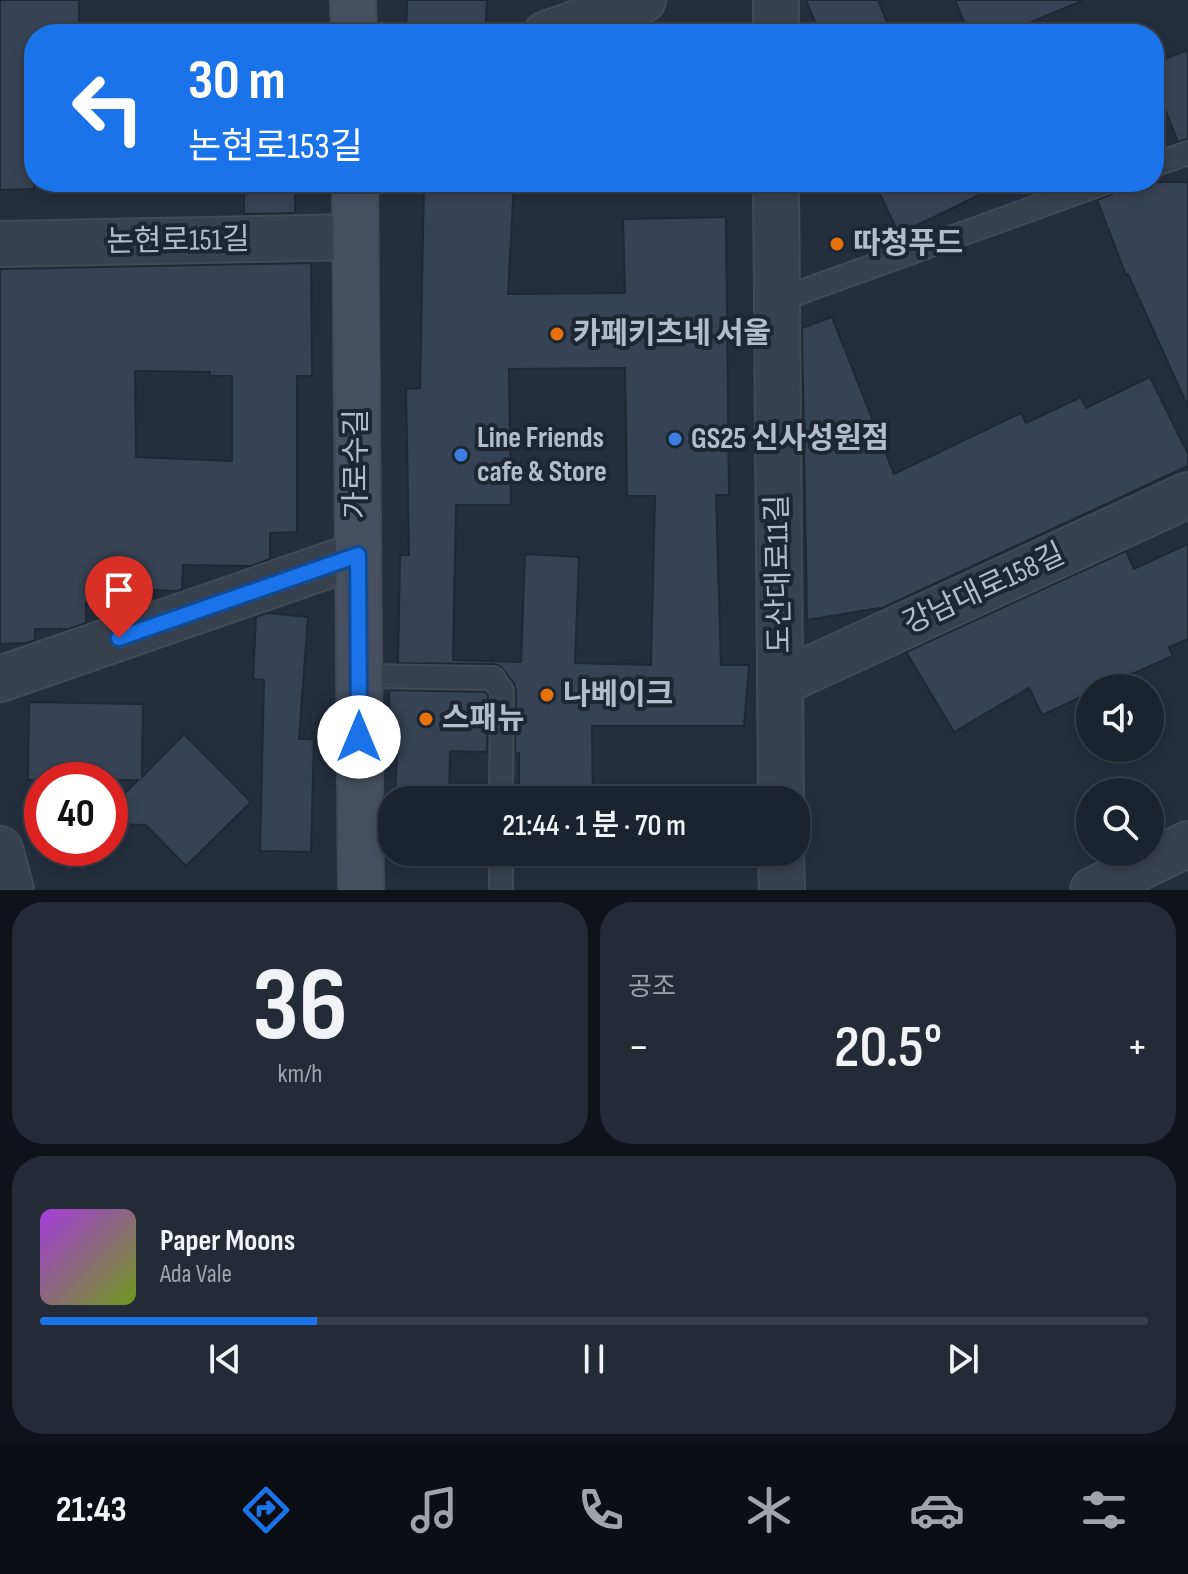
<!DOCTYPE html>
<html lang="ko">
<head>
<meta charset="utf-8">
<style>
  body { margin:0; font-family:"Sofia Sans Condensed","Noto Sans KR",sans-serif; background:#242b36; color:#f1f3f6; height:100vh; display:flex; flex-direction:column; font-size:30px; white-space:nowrap }
  * { box-sizing:border-box; margin:0 }
  p { font-size:26px; color:#a0a4aa }
  .icon { flex:none; width:44px; height:44px; fill:none; stroke:currentColor; stroke-width:2; stroke-linecap:round; stroke-linejoin:round }
  .map { position:relative; height:890px; overflow:hidden }
  .sheet { display:flex; flex-direction:column; gap:12px; padding:12px; background:#0f1319; flex:1 }
  .sheet>* { flex:none }
  .banner { position:absolute; left:24px; top:24px; width:1140px; height:168px; border-radius:32px; box-shadow:0 4px 12px #0003,0 0 0 2px #39404a; background:#1a73e8; color:#fff; overflow:hidden }
  .fabs { position:absolute; left:1076px; top:674px; display:grid; gap:16px }
  .fabs a { display:grid; place-items:center; width:88px; height:88px; border-radius:50%; background:#1b232e; box-shadow:0 4px 12px #0003,0 0 0 2px #39404a; font-size:40px }
  .speed { position:absolute; left:24px; top:762px; display:flex; gap:16px; font-size:40px; font-weight:700; text-align:center }
  .speed>* { display:grid; place-content:center; width:104px; height:104px; border-radius:50%; background:#1b232e; box-shadow:0 4px 12px #0003,0 0 0 2px #39404a; line-height:1 }
  .speed .limit { border:12px solid #d22; background:#fff; color:#111 }
  .pin { position:absolute; display:grid; place-items:center; width:68px; height:68px; color:#fff; margin:-82px -34px; border-radius:50% 50% 50% 0; rotate:-45deg; box-shadow:0 0 8px #0007 }
  .pin .icon { rotate:45deg }
  .me { position:absolute; width:88px; margin:-44px; rotate:0deg; stroke-linejoin:round; filter:drop-shadow(0 0 6px #0008) }
  .turn { display:flex; align-items:center; gap:28px; height:168px; padding:0 32px; font-size:36px }
  .turn .icon { width:104px; height:104px; stroke-width:2.5 }
  .turn b { display:block; font-size:56px; line-height:68px }
  .big { font-size:60px; font-weight:600; line-height:1.1 }
  .sheet .widget { flex:1; display:flex; flex-direction:column; justify-content:center; gap:12px; min-width:0; padding:0 28px; border-radius:32px; background:#242b36 }
  .sheet .dial { align-items:center; gap:0 }
  .dial b { font-size:104px; line-height:1 }
  .song { display:flex; align-items:center; gap:24px }
  .cover { width:96px; height:96px; border-radius:12px; background:linear-gradient(135deg,hsl(280 70% 55%),hsl(80 70% 35%)) }
  .played { height:8px; border-radius:4px; background:linear-gradient(90deg,#1a73e8 25%,#39404a 25%) }
  .keys { display:flex; justify-content:space-around; direction:ltr }
  .heat { display:flex; justify-content:space-between; align-items:center; font-size:44px; direction:ltr }
  .sheet .tiles { flex:1; display:grid; gap:12px; grid-template-columns:1fr 1fr }
  .widget:last-child { grid-column:span 2 }
  .trip { position:absolute; left:378px; top:786px; width:432px; height:80px; border-radius:32px; background:#1b232e; box-shadow:0 4px 12px #0003,0 0 0 2px #39404a; font-weight:600; line-height:80px; text-align:center }
  .tab-bar { display:flex; height:128px; justify-content:space-around; align-items:center; background:#0b0e12; color:#a0a4aa }
  .tab-bar .icon { width:56px; height:56px }
  .tab-bar .on { color:#1a73e8 }
  .tab-bar b { font-size:36px; color:#f1f3f6 }
  .map>svg:first-child { display:block }
  .building { fill:#364354; stroke:#1f2835; stroke-width:2; fill-rule:evenodd }
  .lines { fill:none; stroke-linecap:round; stroke-linejoin:round }
  .lane-casing { stroke:#414a57; stroke-width:26 }
  .street-casing { stroke:#414a57; stroke-width:48 }
  .secondary-casing { stroke:#414a57; stroke-width:48 }
  .lane { stroke:#38414e; stroke-width:22 }
  .street { stroke:#38414e; stroke-width:44 }
  .secondary { stroke:#465061; stroke-width:44 }
  .route-casing { stroke:#114b97; stroke-width:20 }
  .route { stroke:#1a73e8; stroke-width:14 }
  .food-dot { fill:#e8710a; stroke:#1d2633; stroke-width:3 }
  .shop-dot { fill:#3f7fe0; stroke:#1d2633; stroke-width:3 }
  .labels { text-anchor:middle; dominant-baseline:central; stroke-width:8; stroke-linejoin:round; paint-order:stroke }
  .street-label { font-size:30px; fill:#b4bcc9; stroke:#1d2633 }
  .poi-label { font-size:30px; font-weight:bold; fill:#b4bcc9; stroke:#1d2633; text-anchor:start }
</style>
</head>
<body>
<div class="map">
<svg width="1188" height="890" viewBox="0 0 1188 890">
  <rect width="100%" height="100%" fill="#242f3e"/>
  <path class="building" d="M0 0H79V34H34V189L0 190Z
    M407 0H487L485 34H406Z
    M806 0H878L892 34H820Z
    M955 0H1082V1L1002 34H969Z
    M1188 50V139L1178 142 1154 81V63Z
    M244 182H295V213L244 214Z
    M424 182H514L508 294 625 293 623 219 726 217 729 495H716L721 665H749L744 726H592L593 800H519V753H515L516 691 514 683 500 666 493 664 398 663 400 555H409L406 389 420 388ZM625 368 627 496H655L651 665 575 663 579 557 525 554 521 662 453 660 456 505H511L509 369Z
    M874 182H1006L899 234Z
    M1120 182H1188V407L1128 274 1126 275 1097 200 1116 192Z
    M311 263 312 376H297V532L270 533V559L251 566 183 565 182 589 178 591 124 589V603H86V623L69 629H35V640L27 643 0 644V269ZM135 371 210 372V376H232V461L136 457Z
    M832 317 894 474 1021 413 1026 423 1081 397 1086 408 1150 377 1188 454V466L880 609 879 608 807 620 802 328Z
    M1188 544V639L1169 647 1173 656 1100 688H1090V693L1042 715 1029 688 954 732 906 652 1126 551 1134 569Z
    M267 613 308 617 299 739H314L311 852 260 851 264 680 253 679 256 617Z
    M389 690 486 692 488 695 487 752 450 751 449 800H395L397 750H390Z
    M29 702 143 704 142 777 184 734 251 802 186 866 146 825 110 824V808L138 780H28Z
    M393 852H447L446 864 392 862Z
    M520 852H593V857H520Z"/>
  <g class="lines">
    <defs>
      <path id="lane" d="M1154 165 1188 153
        M776 301 1106 182
        M359 676 493 678 502 691 501 800
        M501 890V852"/>
      <path id="street" d="M776 0V34
        M546 34 643 0
        M776 182 781 800
        M0 244 355 237
        M0 679 358 555
        M780 683 1188 495
        M0 849 11 890
        M781 852 782 890
        M1093 890 1188 844"/>
      <path id="secondary" d="M353 0 354 34
        M355 182 361 890"/>
    </defs>
    <use href="#lane" class="lane-casing"/>
    <use href="#street" class="street-casing"/>
    <use href="#secondary" class="secondary-casing"/>
    <use href="#lane" class="lane"/>
    <use href="#street" class="street"/>
    <use href="#secondary" class="secondary"/>
  </g>
  <g class="lines">
    <defs>
      <path id="route" d="M119 638 358 555 359 737"/>
    </defs>
    <use href="#route" class="route-casing"/>
    <use href="#route" class="route"/>
  </g>
  <g class="food-dot">
    <circle cx="837" cy="244" r="8"/>
    <circle cx="557" cy="334" r="8"/>
    <circle cx="547" cy="695" r="8"/>
    <circle cx="426" cy="719" r="8"/>
  </g>
  <g class="shop-dot">
    <circle cx="675" cy="439" r="8"/>
    <circle cx="461" cy="455" r="8"/>
  </g>
  <g class="labels">
    <g class="street-label">
      <text transform="translate(178 241) rotate(-1)">논현로151길</text>
      <text transform="translate(357 464) rotate(-90)">가로수길</text>
      <text transform="translate(779 574) rotate(-91)">도산대로11길</text>
      <text transform="translate(984 589) rotate(-25)">강남대로158길</text>
    </g>
    <g class="poi-label">
      <text x="853" y="244">따청푸드</text>
      <text x="573" y="334">카페키츠네 서울</text>
      <text x="477" y="438">Line Friends<tspan x="477" dy="34">cafe &amp; Store</tspan></text>
      <text x="691" y="439">GS25 신사성원점</text>
      <text x="563" y="695">나베이크</text>
      <text x="442" y="719">스패뉴</text>
    </g>
  </g>
</svg>
<div class="fabs">
<a><svg class="icon" aria-label="sound" viewBox="0 0 24 24"><path d="M4 9h4l5-4v14l-5-4H4zM17 9q2 3 0 6"/></svg></a>
<a><svg class="icon" aria-label="search" viewBox="0 0 24 24"><circle cx="10" cy="10" r="6"/><path d="M15 15l6 6"/></svg></a>
</div>
<div class="speed"><div class="limit">40</div></div>
<div class="pin" style="left:119px;top:638px;background:#d93025"><svg class="icon" aria-label="arrive" viewBox="0 0 24 24"><path d="M6 21V4h12l-3 4 3 4H6"/></svg></div>
<svg class="me" style="left:359px;top:737px" viewBox="-20 -20 40 40"><circle r="19" fill="#fff"/><path d="M0-13L10 11 0 6-10 11z" fill="#1a73e8"/></svg>
<div class="trip">21:44 · 1 분 · 70 m</div>
<div class="banner">
<div class="turn"><svg class="icon" aria-label="left" viewBox="0 0 24 24"><path d="M17 20v-9H6M10 6l-5 5 5 5"/></svg><div><b>30 m</b>논현로153길</div></div>
</div>
</div>
<section class="sheet">
<div class="tiles">
<div class="widget dial"><b>36</b><p>km/h</p></div>
<div class="widget"><p>공조</p>
<div class="heat"><a>−</a><b class="big">20.5°</b><a>+</a></div>
</div>
<div class="widget">
<div class="song"><i class="cover"></i><div><b>Paper Moons</b><p>Ada Vale</p></div></div>
<div class="played"></div>
<div class="keys"><svg class="icon" aria-label="previous" viewBox="0 0 24 24"><path d="M18 5L8 12l10 7zM5 5v14"/></svg><svg class="icon" aria-label="pause" viewBox="0 0 24 24"><path d="M8 5v14M16 5v14"/></svg><svg class="icon" aria-label="next" viewBox="0 0 24 24"><path d="M6 5l10 7-10 7zM19 5v14"/></svg></div>
</div>
</div>
</section>
<nav class="tab-bar">
<b>21:43</b>
<svg class="icon on" aria-label="directions" viewBox="0 0 24 24"><path d="M12 3l9 9-9 9-9-9zM9 14v-3h6M13 9l2 2-2 2"/></svg>
<svg class="icon" aria-label="music" viewBox="0 0 24 24"><path d="M9 18V5l10-2v13"/><circle cx="6" cy="18" r="3"/><circle cx="16" cy="16" r="3"/></svg>
<svg class="icon" aria-label="phone" viewBox="0 0 24 24"><path d="M5 4h4l2 5-3 2q2 4 5 5l2-3 5 2v4C11 20 4 13 5 4z"/></svg>
<svg class="icon" aria-label="climate" viewBox="0 0 24 24"><path d="M12 3v18M4 7l16 10M4 17L20 7"/></svg>
<svg class="icon" aria-label="car" viewBox="0 0 24 24"><path d="M5 17H2v-5l4-1 3-4h7l3 4 3 1v5h-3M9 17h6M6 11h13"/><circle cx="7" cy="17" r="2"/><circle cx="17" cy="17" r="2"/></svg>
<svg class="icon" aria-label="filters" viewBox="0 0 24 24"><path d="M4 7h16M4 17h16"/><circle cx="9" cy="7" r="2"/><circle cx="15" cy="17" r="2"/></svg>
</nav>
</body>
</html>
